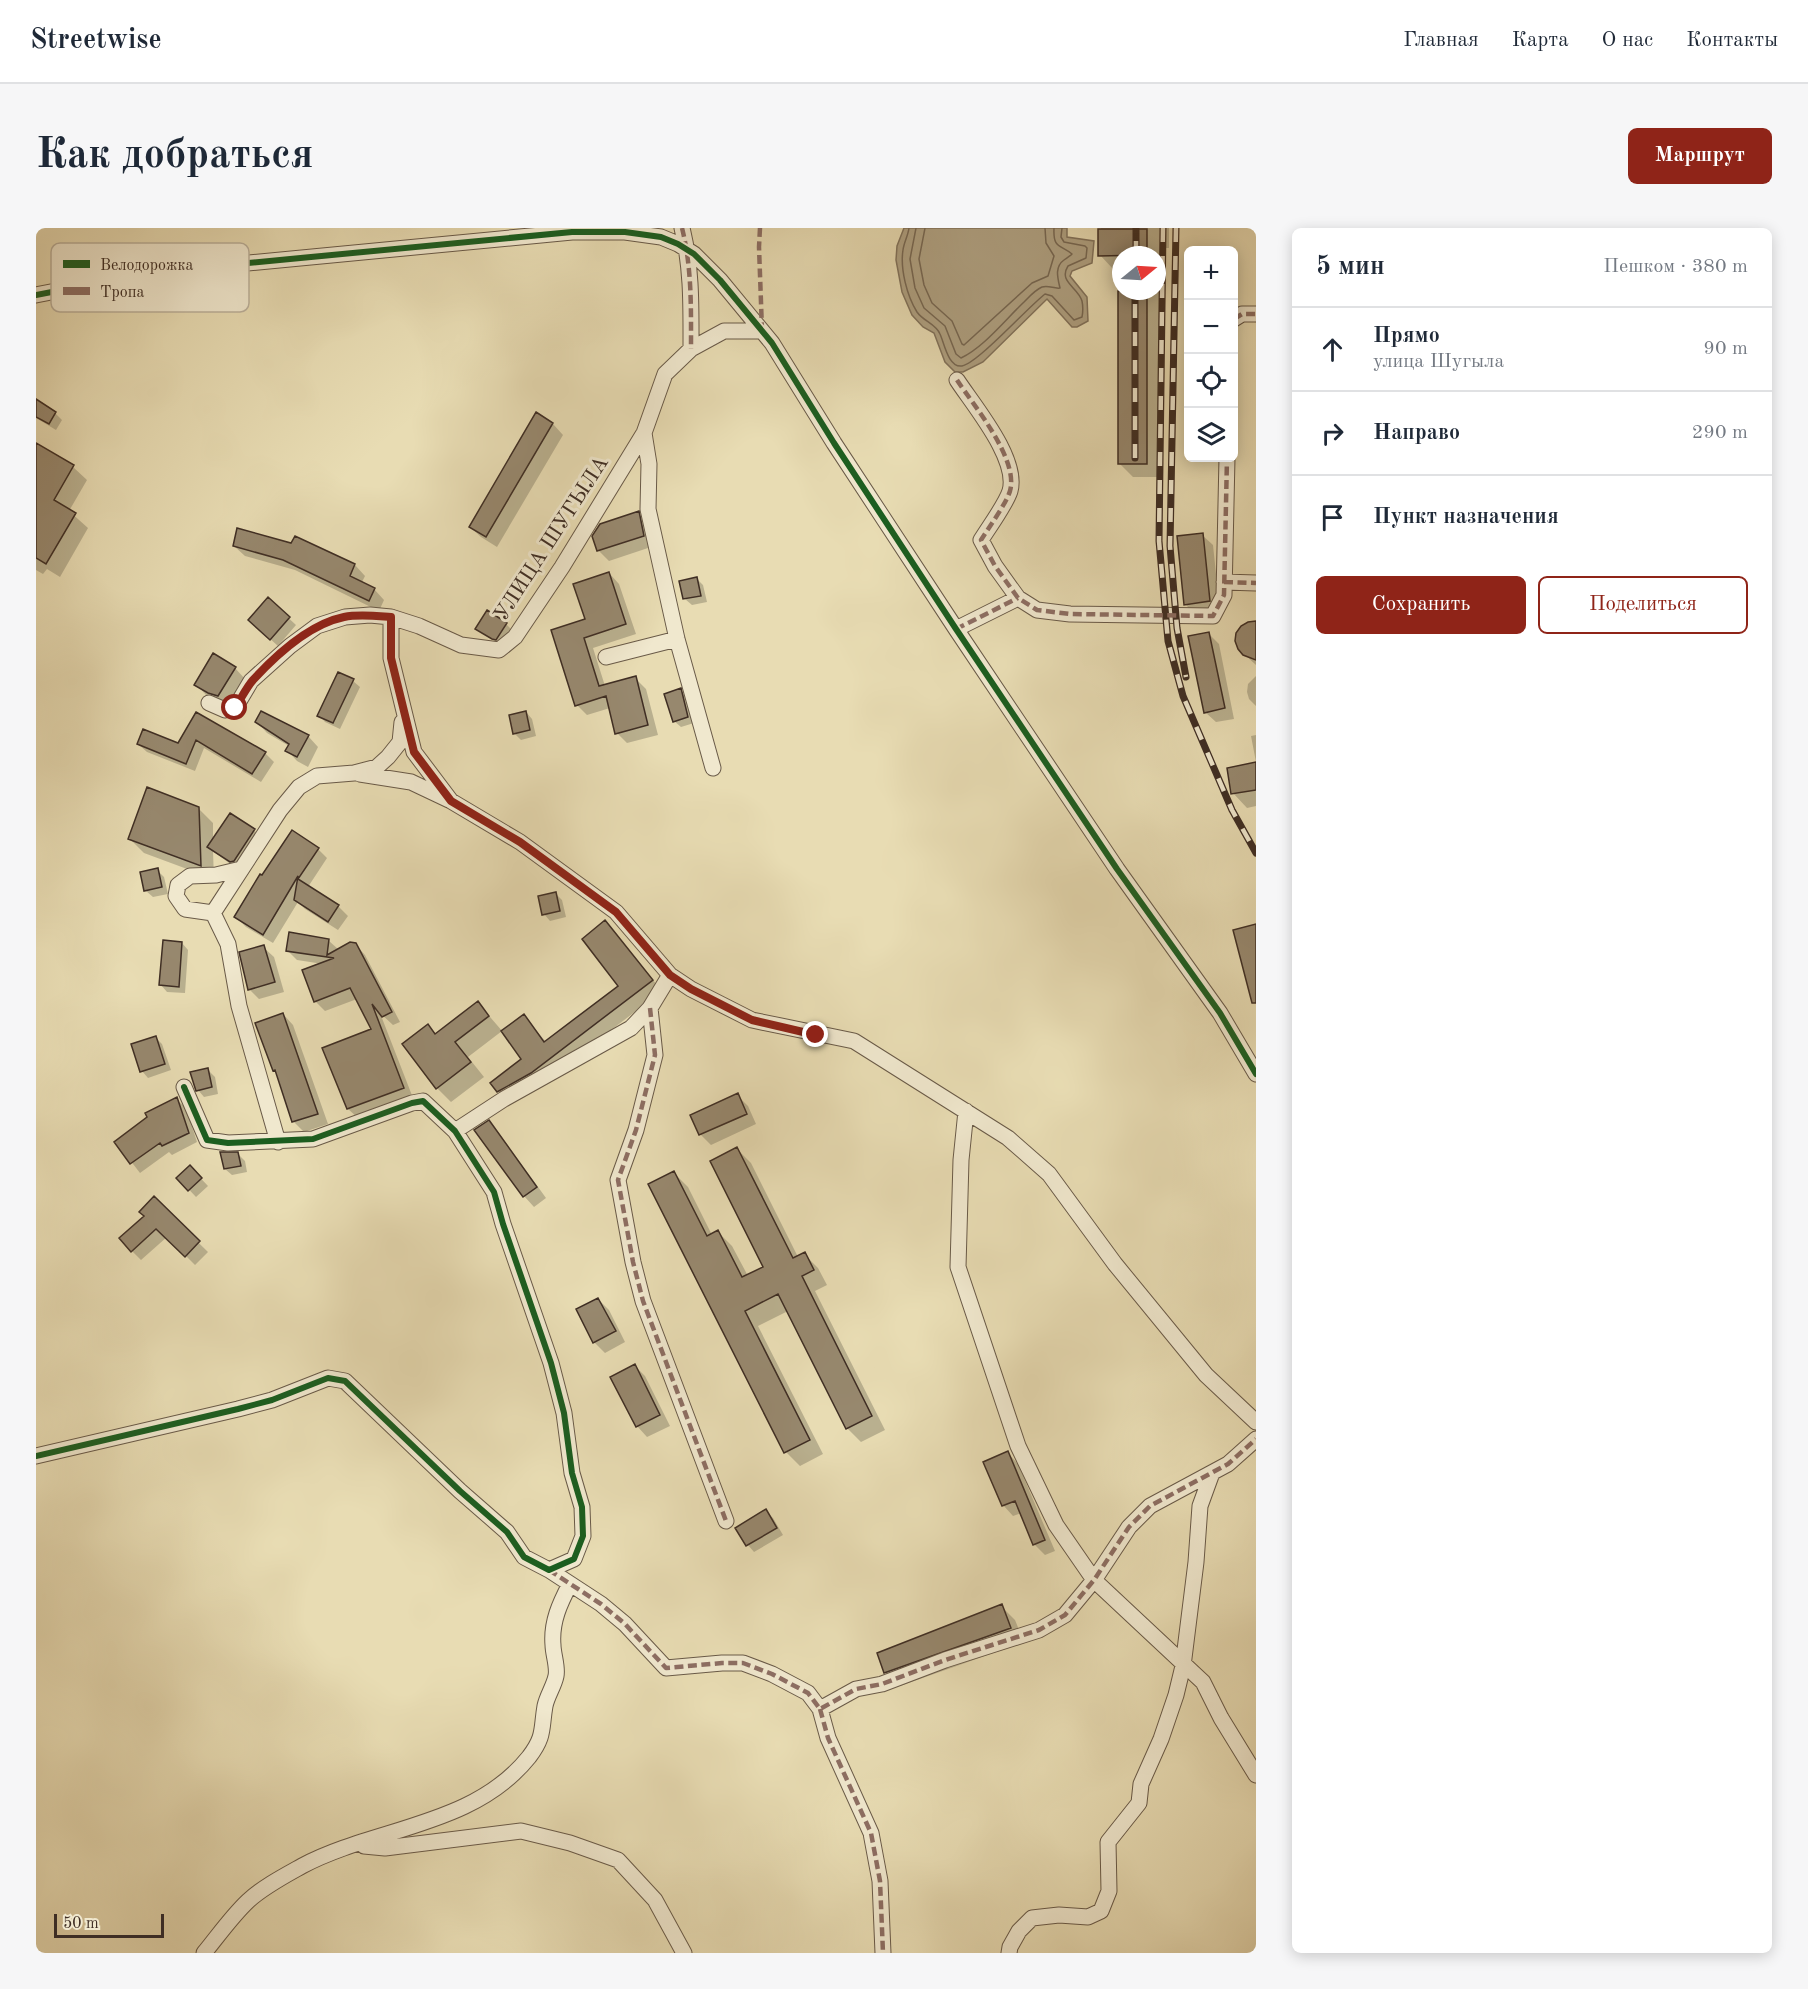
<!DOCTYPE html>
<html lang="ru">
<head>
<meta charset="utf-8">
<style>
  :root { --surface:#fff; --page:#f6f6f7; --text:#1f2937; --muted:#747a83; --line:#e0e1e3; --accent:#8f2418 }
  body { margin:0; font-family:"Old Standard TT",serif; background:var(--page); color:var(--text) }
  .controls { position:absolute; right:18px; top:18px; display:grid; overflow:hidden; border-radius:9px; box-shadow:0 3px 15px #0003 }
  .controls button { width:54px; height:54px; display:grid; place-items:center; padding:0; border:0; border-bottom:2px solid var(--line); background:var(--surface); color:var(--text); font:30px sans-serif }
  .compass { position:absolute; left:1076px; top:18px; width:54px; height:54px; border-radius:50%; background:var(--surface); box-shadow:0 3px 15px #0003; rotate:72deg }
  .scale { position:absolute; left:18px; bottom:15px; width:110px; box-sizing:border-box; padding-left:6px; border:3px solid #3f2e24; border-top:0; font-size:16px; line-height:21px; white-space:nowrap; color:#3f2e24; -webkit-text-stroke:4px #f0e8ce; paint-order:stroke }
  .stop { position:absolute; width:18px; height:18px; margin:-14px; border:4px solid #8f2418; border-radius:50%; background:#fff }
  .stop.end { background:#8f2418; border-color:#fff; box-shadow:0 2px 6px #0008 }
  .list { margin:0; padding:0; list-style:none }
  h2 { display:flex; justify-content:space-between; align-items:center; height:78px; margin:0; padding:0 24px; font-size:26px }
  h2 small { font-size:20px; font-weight:400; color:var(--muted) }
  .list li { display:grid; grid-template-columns:39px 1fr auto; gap:18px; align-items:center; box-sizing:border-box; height:84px; padding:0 24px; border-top:2px solid var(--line) }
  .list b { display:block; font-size:22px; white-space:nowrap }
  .list p { margin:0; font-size:20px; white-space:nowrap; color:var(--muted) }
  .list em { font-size:20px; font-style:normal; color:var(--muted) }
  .actions { display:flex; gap:12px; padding:18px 24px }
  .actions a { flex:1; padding:14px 0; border:2px solid var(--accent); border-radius:9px; text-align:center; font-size:21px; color:var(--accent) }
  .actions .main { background:var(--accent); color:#fff }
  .icon { flex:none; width:33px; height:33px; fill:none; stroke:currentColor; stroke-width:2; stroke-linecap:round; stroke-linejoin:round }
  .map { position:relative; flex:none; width:1220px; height:1725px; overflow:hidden; border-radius:9px }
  header { display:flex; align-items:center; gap:36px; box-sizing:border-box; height:84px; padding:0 30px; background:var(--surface); border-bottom:2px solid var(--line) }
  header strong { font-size:28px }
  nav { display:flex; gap:33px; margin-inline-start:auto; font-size:21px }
  .intro { display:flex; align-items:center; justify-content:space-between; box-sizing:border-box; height:144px; padding:0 36px }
  h1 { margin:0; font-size:42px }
  .button { padding:15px 27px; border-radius:9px; background:var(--accent); color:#fff; font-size:21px; font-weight:700 }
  main { display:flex; gap:36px; padding:0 36px }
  aside { flex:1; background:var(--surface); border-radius:9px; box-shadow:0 3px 15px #0003 }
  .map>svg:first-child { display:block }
  .water { fill:#afa182; stroke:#82735c; stroke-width:1.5 }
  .shadow { fill:#0003; fill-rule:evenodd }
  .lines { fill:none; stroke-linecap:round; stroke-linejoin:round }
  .shore { stroke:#776853; stroke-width:1.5 }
  .building { fill:#97886e; stroke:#3f2e24; stroke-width:1.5 }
  .minor-casing { stroke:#695a48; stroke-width:17 }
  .minor { stroke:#f0e8ce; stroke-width:15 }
  .rail-casing { stroke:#3f2e24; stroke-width:7 }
  .rail { stroke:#f0e8ce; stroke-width:4.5; stroke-dasharray:14; stroke-linecap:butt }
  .quiet { stroke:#8d6e63; stroke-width:4.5; stroke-dasharray:9 4.5; stroke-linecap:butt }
  .cycleway-casing { stroke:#f0e8ce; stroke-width:10 }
  .cycleway { stroke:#1b5e20; stroke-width:6 }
  .route { stroke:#8f2418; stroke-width:8 }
  .labels { text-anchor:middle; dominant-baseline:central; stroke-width:6; stroke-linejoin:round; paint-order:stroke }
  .street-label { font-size:21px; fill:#3f2e24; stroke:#f0e8ce }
  .key { fill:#f0e8ce; stroke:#bbb09b; stroke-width:1.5 }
  .key-label { font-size:16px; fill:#3f2e24 }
</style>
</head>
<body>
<header>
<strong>Streetwise</strong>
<nav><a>Главная</a><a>Карта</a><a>О нас</a><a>Контакты</a></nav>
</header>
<div class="intro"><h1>Как добраться</h1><a class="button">Маршрут</a></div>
<main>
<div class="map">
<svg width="1220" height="1725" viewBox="0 0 1220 1725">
  <rect width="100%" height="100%" fill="#e8dcb3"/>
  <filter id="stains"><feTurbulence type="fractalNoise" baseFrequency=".00333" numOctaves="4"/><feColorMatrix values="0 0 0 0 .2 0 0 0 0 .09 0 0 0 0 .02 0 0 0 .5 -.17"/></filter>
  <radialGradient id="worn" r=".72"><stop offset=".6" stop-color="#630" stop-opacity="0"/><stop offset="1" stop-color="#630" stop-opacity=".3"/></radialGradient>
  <path class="water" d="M868,0H1031V9L1058,13L1056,35L1036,43L1034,48L1051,69L1052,93L1041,99H1036L1011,71L947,134L927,144H919L909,134L898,105L887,99L876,87L866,64L860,32L861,18Z"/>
  <path class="shadow" d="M1065,0H1133V20H1124V249H1097L1083,235V41H1077L1064,27ZM1085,27H1121V63H1085Z
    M0,173L19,185L26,192L20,202L0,190Z
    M500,186L517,196L527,207L461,319L445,309L434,299Z
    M0,216L37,239L51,252L33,283L52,300L24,349L11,341L7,346L0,342Z
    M602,285L613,296L618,318L573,333L562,322Z
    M1166,307L1177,317L1184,384L1160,387L1150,377Z
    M260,310L319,337L329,348L325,356L338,361L348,372L343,383L259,342L209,328L198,318L256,317Z
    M573,345L583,356L600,406L557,420L569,458L599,450L610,461L622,507L591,515L581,505L574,480L551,487L541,477L517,403L551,392Z
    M660,350L667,357L671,374L656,377L649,371Z
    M232,371L260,397L242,418L221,399Z
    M1220,395V437L1208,426Z
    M470,396L477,403L464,417L441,400Z
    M1172,405L1183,416L1198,491L1180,494L1169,484Z
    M199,440L209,451L193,478L184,475L170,467L160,456Z
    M1220,448V478L1213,471L1211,464L1212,456Z
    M317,453L324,459L304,501L289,494L283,487Z
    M644,462L651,469L658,495L645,499L638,493Z
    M490,484L496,491L500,508L485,512L478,505Z
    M160,486L229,525L238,534L225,554L168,520L159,543L111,524L102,516L143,517Z
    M221,494L272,508L282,519L272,539L261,533L251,522L253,518L231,505Z
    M1220,507V534L1215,508Z
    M1220,536V578L1211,580L1197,565Z
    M162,580L177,595V612L218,602L228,613L205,644L177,623L178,651L108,625L94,611Z
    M282,621L291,630L272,659L302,678L312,688L302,702L269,681L262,674L237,715L210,699L200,689Z
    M121,642L128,649L132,666L117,669L110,663Z
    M519,665L526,672L530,689L514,693L508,686Z
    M569,694L626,763L506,855L473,874L462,863L487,832L466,803L432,829L448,849L415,874L401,860L392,798L401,807L442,775L467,804L488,788L510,814L585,758Z
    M292,712L303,722L319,716L329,727L364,794L357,797L344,785L377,870L322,890L312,881L288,821L337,802L321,771L289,783L279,773L287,736L261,732L251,722Z
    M146,715L152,722L149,765L131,764L125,757Z
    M227,719L238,729L248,764L223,771L213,761Z
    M247,786L257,797L292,896L268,904L257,893L242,846L238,842Z
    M119,809L126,816L135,842L112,850L106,843Z
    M172,842L179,849L182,866L168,869L162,862Z
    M701,867L712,878L720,896L675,917L664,906Z
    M140,871L150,880L161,914L136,927L133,924L104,945L80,914Z
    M453,894L463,905L510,970L498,979L488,968Z
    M701,921L715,935L762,1029L768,1026L782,1040L791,1057L779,1063L849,1202L825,1214L811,1200L752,1083L722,1098L787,1226L764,1238L750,1224L637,944L652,959L676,1007L682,1004L696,1018L712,1048L729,1039Z
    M202,926L209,933L211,944L196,947L189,941Z
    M154,939L172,958L160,969L142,950Z
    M118,971L172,1024L159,1037L131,1009L105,1032L96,1023Z
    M562,1071L573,1082L589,1114L569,1125L558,1114Z
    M599,1138L609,1148L634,1198L611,1209L601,1198Z
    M972,1225L982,1236L1019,1323L1009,1327L998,1316L985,1285L977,1288L967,1277Z
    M730,1283L737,1290L747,1307L718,1324L712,1317L701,1300Z
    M965,1378L979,1392L988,1414L864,1458L849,1444Z"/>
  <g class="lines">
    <path class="shore" d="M873,0C872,8 868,14 867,22C864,41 871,68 881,84C887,93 900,96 904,106C908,114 912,140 926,138C942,135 991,80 1009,66L1016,68L1038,92L1046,89C1047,84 1047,78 1046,73C1042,59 1022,54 1032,38L1050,30L1051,20L1049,18L1028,14L1025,9L1026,0
      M880,0L874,31L879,60L888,80L909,98L920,126L925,130C948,119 969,92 988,74C993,69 999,62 1006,59C1013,57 1018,61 1024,60C1022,51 1018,39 1028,32C1031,30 1034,28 1036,26C1024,16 1017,21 1018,0
      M889,0L883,31L888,57L896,75L916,93L926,116L928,117L996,55L1012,48L1018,28L1010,15L1009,0"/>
  </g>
  <path class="building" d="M1062,1H1111V27L1062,28Z
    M1082,63H1111V236H1082Z
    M0,171L20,184L13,196L0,189Z
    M500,184L517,195L450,309L433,299Z
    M0,215L38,237L18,272L40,285L10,336L0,330Z
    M603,283L608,308L561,323L556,308L564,296Z
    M201,300L255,315L259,308L319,336L314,348L339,360L333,373L247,332L197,318Z
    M1167,305L1174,373L1148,377L1141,308Z
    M573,344L590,396L548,410L563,458L600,448L612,497L579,506L570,468L539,478L515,402L549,391L537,356Z
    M661,349L665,368L647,371L643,353Z
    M232,369L254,389L234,412L212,392Z
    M451,382L471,395L460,412L456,411L439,401Z
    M1220,393V432L1207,427L1202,421L1199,413L1200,405L1205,398L1212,394Z
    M1173,404L1189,480L1168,485L1152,408Z
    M177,425L200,439L182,468L172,465L158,457Z
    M302,444L318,451L297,495L281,488Z
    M645,460L652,489L637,494L628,466Z
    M225,483L273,507L261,529L249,523L253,516L219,494Z
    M490,483L494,502L477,506L473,487Z
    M160,484L230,524L216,546L160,512L150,536L101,516L107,501L142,515Z
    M1220,534V562L1195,566L1191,540Z
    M111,559L163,579L165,638L92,611Z
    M194,585L219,601L198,633L194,634L171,619Z
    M256,602L283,620L262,651L303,677L292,694L258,672L262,648L227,707L198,689L224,646L226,647Z
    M122,640L126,659L108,663L104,644Z
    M520,664L524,683L506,687L502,668Z
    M569,692L617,752L495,845L461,864L454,855L485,831L465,803L488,786L508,814L582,758L546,711Z
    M1220,696V775H1216L1197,702Z
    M253,704L293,711L291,727L314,714L320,715L356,784L346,789L336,776L368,860L311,881L286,820L335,801L314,760L278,774L266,742L298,730L250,723Z
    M127,712L146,714L143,759L123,757Z
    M228,717L239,754L212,762L203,724Z
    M442,773L453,788L419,814L435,834L400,861L366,816L392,796L399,806Z
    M247,785L282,886L256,894L239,842L237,843L219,795Z
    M120,808L129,836L104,844L95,816Z
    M172,840L176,859L160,863L154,844Z
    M702,865L711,886L663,907L654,887Z
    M141,869L153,905L126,918L124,915L94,936L78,914L111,889L109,885Z
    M453,892L501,959L487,969L438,902Z
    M701,919L757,1030L769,1024L778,1042L766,1048L836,1188L810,1201L742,1066L709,1083L774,1212L748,1225L612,956L638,943L671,1008L682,1002L706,1049L727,1039L674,933Z
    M184,924H202L205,938L188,941Z
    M154,937L166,950L152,963L140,950Z
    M118,968L164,1013L149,1029L120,1001L95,1024L83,1010L108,988L103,984Z
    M562,1070L580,1103L557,1115L540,1081Z
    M599,1136L624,1187L600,1199L574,1149Z
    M972,1223L1009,1312L997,1317L979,1273L966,1278L947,1234Z
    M730,1281L741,1300L710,1318L699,1300Z
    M966,1376L975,1400L848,1445L841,1425Z"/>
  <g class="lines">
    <defs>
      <path id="minor" d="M646,0C656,40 655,80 655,121
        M0,67L118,44L536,4H589L625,9L642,16L658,26L684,52L736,115L798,215L920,401L1081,641L1184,785L1220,846
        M1198,91L1206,86H1220
        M921,152C938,178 983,231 974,263C970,276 953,299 945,312L959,338L982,370L1001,382L1034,386L1177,388L1188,367L1191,230
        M608,205L613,236L612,281L641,411L677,540
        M1188,354L1220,355
        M355,389V430L378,524L415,573L484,614L580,684L634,747L655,761L716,792L818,813L972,910L1013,946L1079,1036L1170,1147L1220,1194
        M920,401L982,370
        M570,429L641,411
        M173,475L189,482L199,480L215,453L254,418L281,398L309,389L334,387L355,389L383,398L425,417L463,422L479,409L526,339L608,205L629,146L655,121L688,103H726
        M324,546L375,554L413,572
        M177,685L149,681L140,668L142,657L154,648L180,647L205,641
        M614,780L619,827L600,902L582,952L597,1034L607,1073L690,1293
        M930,883L925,932L922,1039L982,1218L1020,1297L1058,1352L1167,1454L1185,1490L1220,1547
        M419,903L468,871L595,800L614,780L634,747
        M242,914L203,778L192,716L177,685L244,582L263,559L281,548L318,545L341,539L352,529L364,514L366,494
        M0,1228L202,1181L236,1172L292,1150L309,1153L424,1263L471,1304L488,1329L513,1342L538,1331L547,1308L546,1279L536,1245L528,1185L515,1135L467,996L458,964L419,903L387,873L376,875L277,911L192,915L171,912L148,859
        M513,1342L565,1376L589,1396L630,1440L686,1435H707L736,1446L772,1465L784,1481L820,1461L846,1456L909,1432L1003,1402L1029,1387L1058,1352L1093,1299L1114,1278L1192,1236L1220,1211
        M784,1481L792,1510L835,1605L844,1653L847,1725
        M328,1618L349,1620L485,1603L534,1615L582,1632L619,1672L648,1725
        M168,1725C182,1708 196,1688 212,1673C227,1659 248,1648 266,1638C339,1599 437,1599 493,1529C509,1508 505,1501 509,1478C511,1468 518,1458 520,1448C522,1439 517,1426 517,1417C515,1394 524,1375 534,1356
        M973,1725L974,1719L983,1703L996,1690L1023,1687L1052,1689L1065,1683L1073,1663L1072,1614L1103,1575L1105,1556L1125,1511L1140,1467L1147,1438L1160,1334L1164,1278L1176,1245"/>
    </defs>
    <use href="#minor" class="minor-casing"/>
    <use href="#minor" class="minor"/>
    <defs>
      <path id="rail" d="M1127,0L1123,313L1132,413L1147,468L1196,582L1220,625
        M1140,0L1134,318L1141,400L1150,449
        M1100,27V0
        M1099,230V63"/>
    </defs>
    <use href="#rail" class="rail-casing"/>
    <use href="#rail" class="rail"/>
    <path class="quiet" d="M646,0C656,40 655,80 655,121
      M724,0L723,19L726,102
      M1198,91L1206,86H1220
      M921,152C938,178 983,231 974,263C970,276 953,299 945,312L959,338L982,370L1001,382L1034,386L1177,388L1188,367L1191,230
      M1188,354L1220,355
      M920,401L982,370
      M614,780L619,827L600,902L582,952L597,1034L607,1073L690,1293
      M513,1342L565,1376L589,1396L630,1440L686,1435H707L736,1446L772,1465L784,1481L820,1461L846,1456L909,1432L1003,1402L1029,1387L1058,1352L1093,1299L1114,1278L1192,1236L1220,1211
      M784,1481L792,1510L835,1605L844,1653L847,1725"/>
    <defs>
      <path id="cycleway" d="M0,67L118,44L536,4H589L625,9L642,16L658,26L684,52L736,115L798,215L920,401L1081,641L1184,785L1220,846
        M0,1228L202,1181L236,1172L292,1150L309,1153L424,1263L471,1304L488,1329L513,1342L538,1331L547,1308L546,1279L536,1245L528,1185L515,1135L467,996L458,964L419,903L387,873L376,875L277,911L192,915L171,912L148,859"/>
    </defs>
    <use href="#cycleway" class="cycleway-casing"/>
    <use href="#cycleway" class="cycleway"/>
  </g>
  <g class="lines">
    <path class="route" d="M199,480C205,471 210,460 217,452C240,427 274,396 308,389C323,386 340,388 355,389V430L378,524L415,573L484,614L580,684L634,747L655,761L716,792L780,807"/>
  </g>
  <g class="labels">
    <g class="street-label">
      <text transform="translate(516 311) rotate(-57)">УЛИЦА ШУГЫЛА</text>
    </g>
  </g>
  <rect x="15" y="15" width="198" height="69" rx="9" class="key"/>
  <rect x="27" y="32" width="27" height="8" fill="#1b5e20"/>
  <rect x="27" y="59" width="27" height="8" fill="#8d6e63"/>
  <g class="key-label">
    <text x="64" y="42">Велодорожка</text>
    <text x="64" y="69">Тропа</text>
  </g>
  <rect width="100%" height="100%" filter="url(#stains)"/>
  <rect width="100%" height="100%" fill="url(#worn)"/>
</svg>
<div class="controls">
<button>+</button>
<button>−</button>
<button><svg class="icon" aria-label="locate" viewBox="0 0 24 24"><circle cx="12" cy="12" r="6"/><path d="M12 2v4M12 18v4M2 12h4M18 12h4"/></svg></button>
<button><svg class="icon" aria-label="layers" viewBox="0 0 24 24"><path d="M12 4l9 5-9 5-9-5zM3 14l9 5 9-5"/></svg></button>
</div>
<svg class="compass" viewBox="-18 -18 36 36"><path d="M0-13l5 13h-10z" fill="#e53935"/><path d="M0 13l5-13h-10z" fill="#747a83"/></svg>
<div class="scale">50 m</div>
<div class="stop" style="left:199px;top:480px"></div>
<div class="stop end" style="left:780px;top:807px"></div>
</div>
<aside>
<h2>5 мин<small>Пешком · 380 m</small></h2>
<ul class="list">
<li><svg class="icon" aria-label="ahead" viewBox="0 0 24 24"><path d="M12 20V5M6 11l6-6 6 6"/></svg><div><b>Прямо</b><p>улица Шугыла</p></div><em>90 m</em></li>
<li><svg class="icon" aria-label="right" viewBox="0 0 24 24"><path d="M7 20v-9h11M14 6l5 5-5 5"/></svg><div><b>Направо</b></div><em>290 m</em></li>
<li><svg class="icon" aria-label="arrive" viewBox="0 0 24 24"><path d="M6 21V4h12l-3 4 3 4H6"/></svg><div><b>Пункт назначения</b></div></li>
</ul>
<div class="actions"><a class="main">Сохранить</a><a>Поделиться</a></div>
</aside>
</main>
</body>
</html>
